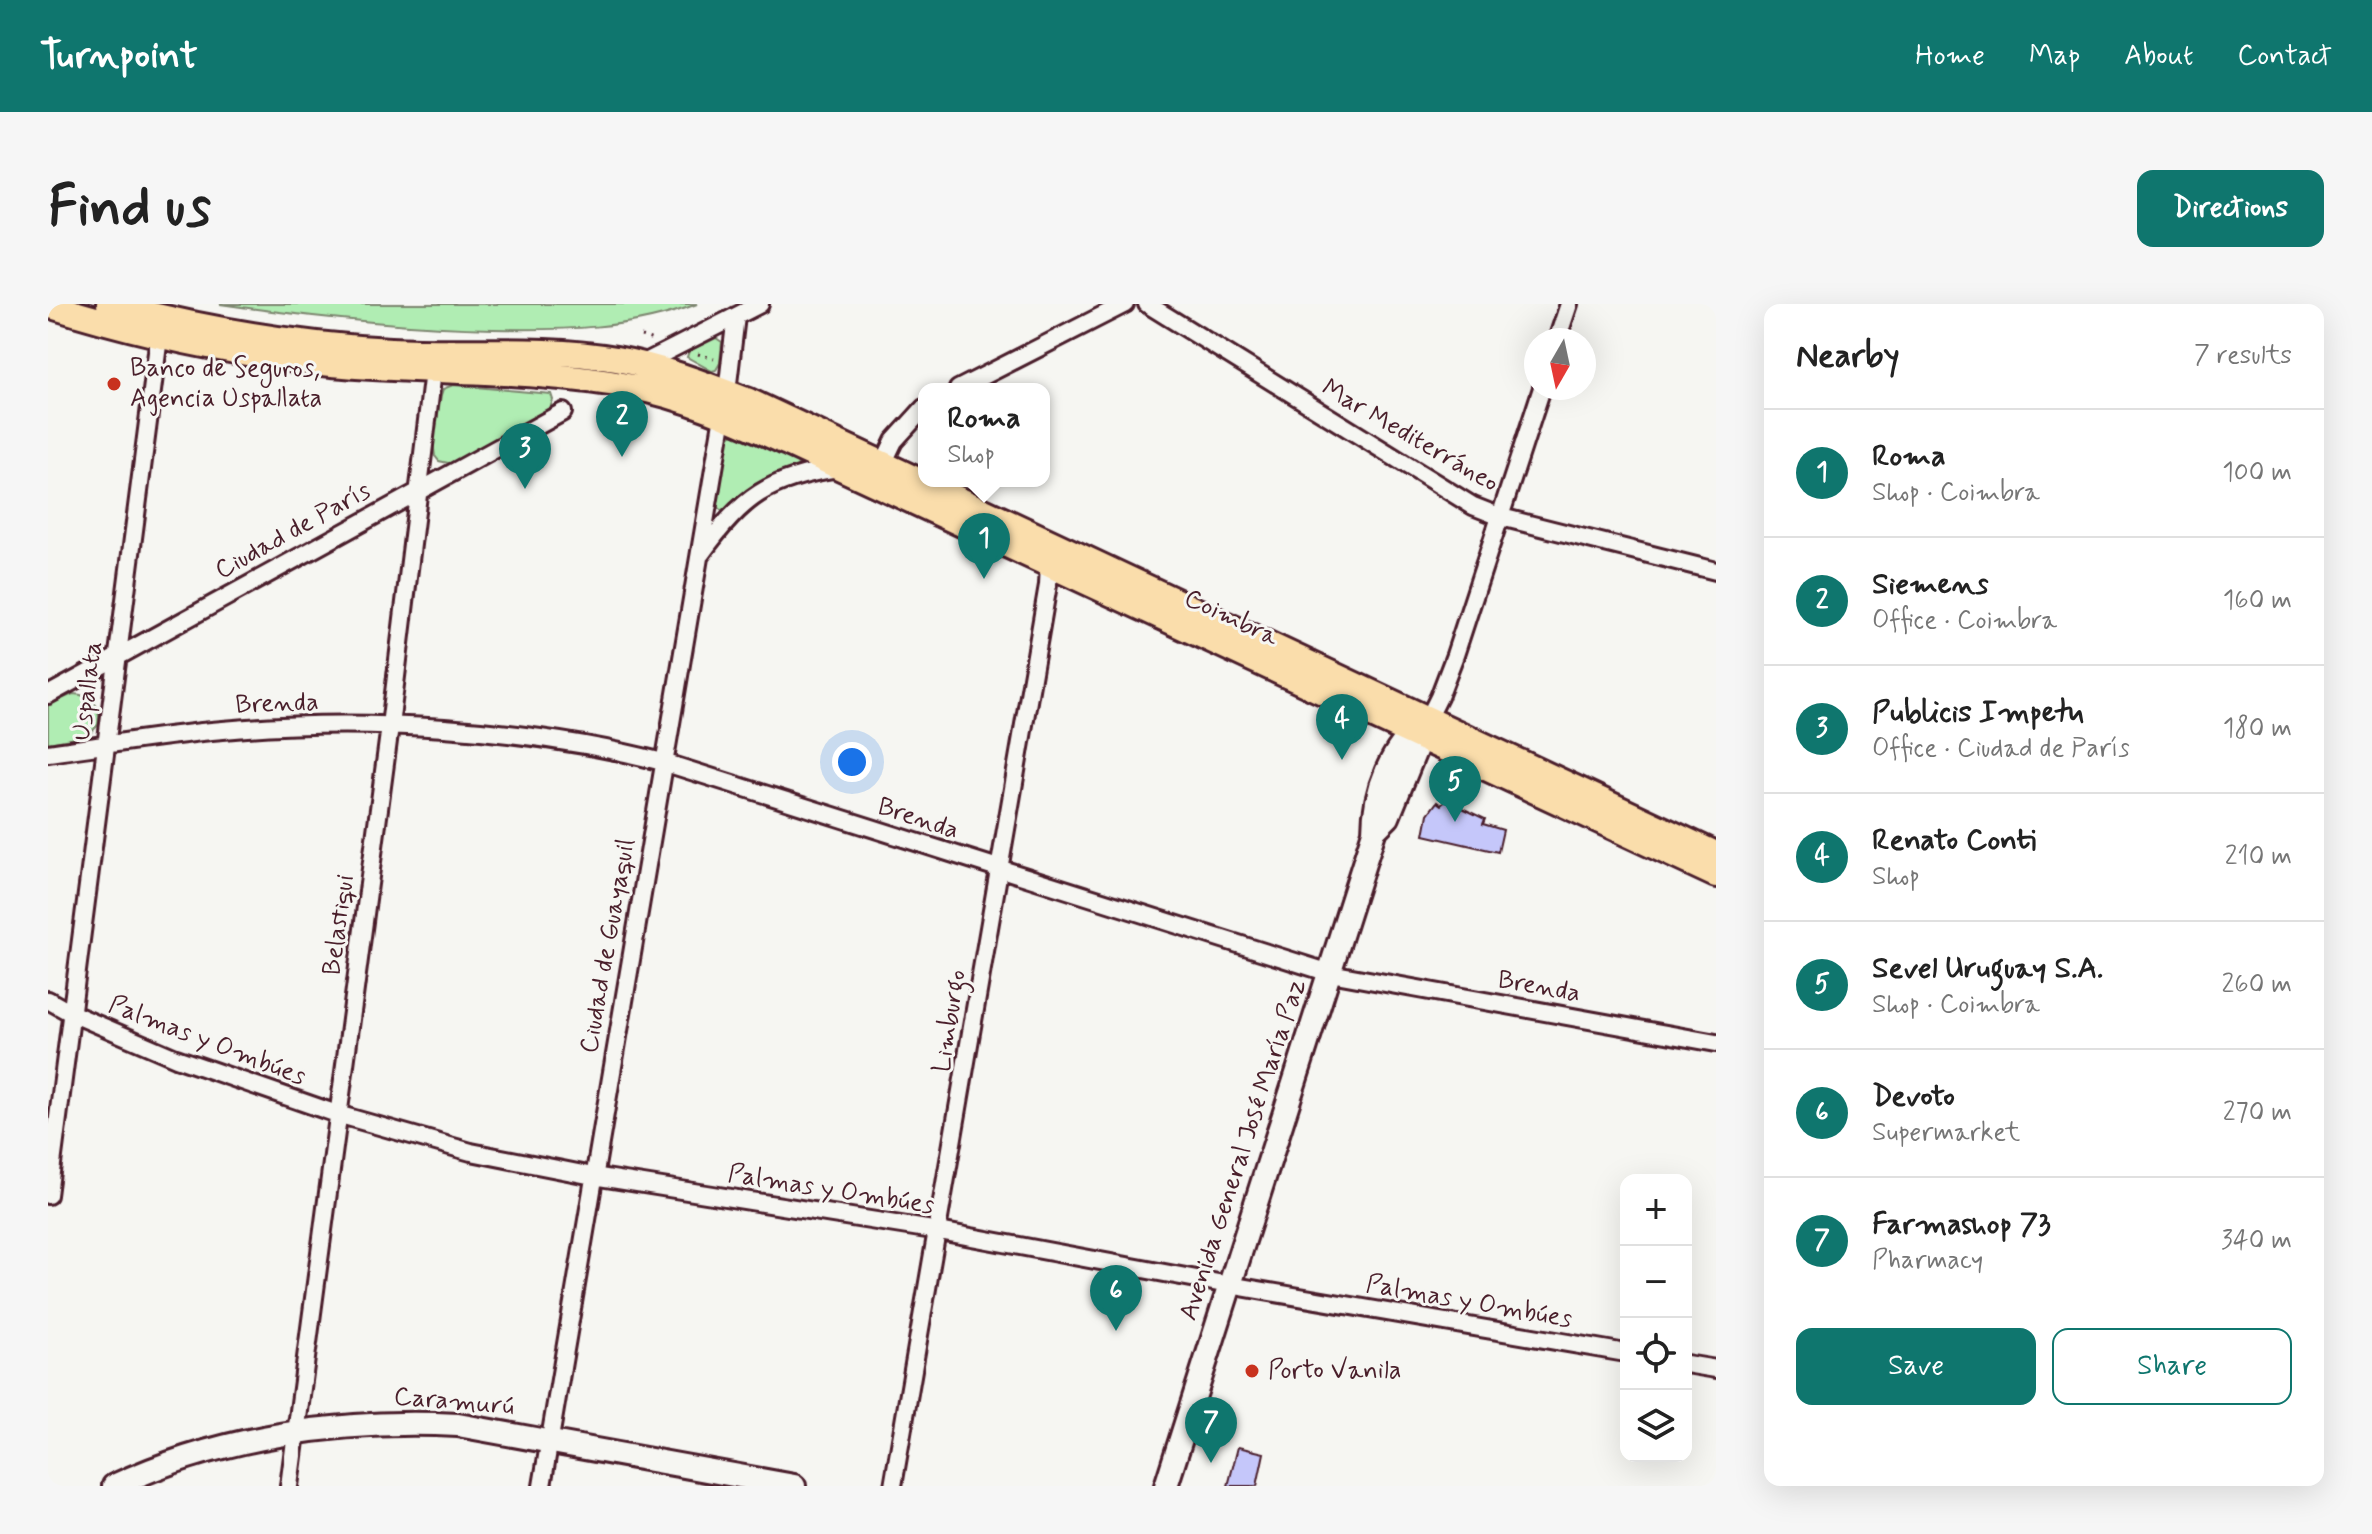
<!DOCTYPE html>
<html lang="en">
<head>
<meta charset="utf-8">
<style>
  :root { --surface:#fff; --page:#f6f6f6; --text:#222; --muted:#767676; --line:#e0e0e0; --accent:#0f766e }
  body { margin:0; font-family:Mynerve,sans-serif; background:var(--page); color:var(--text) }
  .controls { position:absolute; right:24px; bottom:24px; display:grid; overflow:hidden; border-radius:16px; box-shadow:0 8px 32px #0002 }
  .controls button { width:72px; height:72px; display:grid; place-items:center; padding:0; border:0; border-bottom:2px solid var(--line); background:var(--surface); color:var(--text); font:40px sans-serif }
  .compass { position:absolute; left:1476px; top:24px; width:72px; height:72px; border-radius:50%; background:var(--surface); box-shadow:0 8px 32px #0002; rotate:189deg }
  .you { position:absolute; left:804px; top:458px; width:28px; height:28px; margin:-20px; border:6px solid #fff; border-radius:50%; background:#1a73e8; box-shadow:0 0 0 12px #1a73e833 }
  .badge { display:grid; place-items:center; width:52px; height:52px; border-radius:50%; background:var(--accent); color:#fff; font-size:26px; font-weight:700 }
  .pin { position:absolute; translate:-50% -66px; filter:drop-shadow(0 2px 4px #0008) }
  .pin::after { content:''; position:absolute; top:42px; width:28px; height:24px; background:inherit; clip-path:polygon(0 0,100% 0,50% 100%) }
  .popup { position:absolute; left:870px; top:79px; width:132px; height:104px; box-sizing:border-box; display:grid; place-content:center; border-radius:16px; background:var(--surface); filter:drop-shadow(0 2px 6px #0005); font-size:26px; white-space:nowrap; color:var(--muted) }
  .popup b { font-size:30px; color:var(--text) }
  .popup::after { content:''; position:absolute; left:50%; top:100%; margin-left:-16px; border:16px solid transparent; border-top-color:var(--surface) }
  .list { margin:0; padding:0; list-style:none }
  h2 { display:flex; justify-content:space-between; align-items:center; height:104px; margin:0; padding:0 32px; font-size:34px }
  h2 small { font-size:26px; font-weight:400; color:var(--muted) }
  .list li { display:grid; grid-template-columns:52px 1fr auto; gap:24px; align-items:center; box-sizing:border-box; height:128px; padding:0 32px; border-top:2px solid var(--line) }
  .list b { display:block; font-size:30px; white-space:nowrap }
  .list p { margin:0; font-size:26px; white-space:nowrap; color:var(--muted) }
  .list em { font-size:26px; font-style:normal; color:var(--muted) }
  .actions { display:flex; gap:16px; padding:24px 32px }
  .actions a { flex:1; padding:18px 0; border:2px solid var(--accent); border-radius:16px; text-align:center; font-size:28px; color:var(--accent) }
  .actions .main { background:var(--accent); color:#fff }
  .icon { flex:none; width:44px; height:44px; fill:none; stroke:currentColor; stroke-width:2; stroke-linecap:round; stroke-linejoin:round }
  .map { position:relative; flex:none; width:1668px; height:1182px; overflow:hidden; border-radius:16px }
  header { display:flex; align-items:center; gap:48px; box-sizing:border-box; height:112px; padding:0 40px; background:var(--accent); color:#fff }
  header strong { font-size:38px }
  nav { display:flex; gap:44px; margin-inline-start:auto; font-size:28px }
  .intro { display:flex; align-items:center; justify-content:space-between; box-sizing:border-box; height:192px; padding:0 48px }
  h1 { margin:0; font-size:56px }
  .button { padding:20px 36px; border-radius:16px; background:var(--accent); color:#fff; font-size:28px; font-weight:700 }
  main { display:flex; gap:48px; padding:0 48px }
  aside { flex:1; background:var(--surface); border-radius:16px; box-shadow:0 8px 32px #0002 }
  .map>svg:first-child { display:block }
  .green { fill:#b0edb3; stroke:#7d866f; stroke-width:2 }
  .building { fill:#c5c7fa; stroke:#4a1f2b; stroke-width:2 }
  .lines { fill:none; stroke-linecap:round; stroke-linejoin:round }
  .street-casing { stroke:#4a1f2b; stroke-width:22 }
  .secondary-casing { stroke:#4a1f2b; stroke-width:28 }
  .primary-casing { stroke:#4a1f2b; stroke-width:30 }
  .path { stroke:#4a1f2b; stroke-width:3; stroke-dasharray:2 6; stroke-linecap:butt }
  .street { stroke:#f6f6f2; stroke-width:16 }
  .secondary { stroke:#f6f6f2; stroke-width:22 }
  .primary { stroke:#faddab; stroke-width:24 }
  .poi-dot { fill:#c8321e; stroke:#f6f6f2; stroke-width:3 }
  .labels { text-anchor:middle; dominant-baseline:central; stroke-width:6; stroke-linejoin:round; paint-order:stroke }
  .poi-label { font-size:26px; fill:#4a1f2b; stroke:#f6f6f2; text-anchor:start }
  .street-label { font-size:26px; fill:#4a1f2b; stroke:#f6f6f2 }
</style>
</head>
<body>
<header>
<strong>Turnpoint</strong>
<nav><a>Home</a><a>Map</a><a>About</a><a>Contact</a></nav>
</header>
<div class="intro"><h1>Find us</h1><a class="button">Directions</a></div>
<main>
<div class="map">
<svg width="1668" height="1182" viewBox="0 0 1668 1182">
  <rect width="100%" height="100%" fill="#f6f6f2"/>
  <filter id="ink" filterUnits="userSpaceOnUse"><feTurbulence type="fractalNoise" baseFrequency=".0125" numOctaves="2"/><feDisplacementMap in="SourceGraphic" scale="16" xChannelSelector="R" yChannelSelector="G"/><feConvolveMatrix kernelMatrix="1 2 1 2 8 2 1 2 1" color-interpolation-filters="sRGB"/></filter>
  <g filter="url(#ink)">
    <path class="green" d="M172,0H649C583,26 514,26 445,25C353,23 262,13 172,0Z
      M668,34L674,38L672,59L668,66L664,67L639,53L641,47Z
      M405,81L503,90L505,96L501,107L405,160L391,157L387,152L385,139L393,91L395,85Z
      M688,128L749,155L750,162L712,180L674,207L669,203L679,135Z
      M25,390C44,391 54,402 50,421L40,432L0,439V401Z"/>
    <path class="building" d="M1402,493L1414,504L1437,515L1435,520L1455,526L1450,548L1376,531L1380,510L1389,498L1393,501Z
      M1190,1143L1216,1149L1209,1182H1180Z"/>
    <g class="lines">
      <defs>
        <path id="street" d="M1099,0L1425,202L1453,213L1668,267
          M1509,36L1521,0
          M594,60L712,0
          M910,85L1077,0
          M835,160L846,137L876,104
          M653,250C694,193 721,174 790,164
          M0,391L515,108
          M1380,415L1391,393L1407,351L1494,84
          M0,449C58,441 116,431 175,426C315,413 479,423 615,458L1282,669L1668,739
          M0,696L23,709L128,754L289,810L423,848L545,872L891,927L1181,981L1578,1049
          M0,891L111,33
          M1638,1060L1668,1065
          M241,1182L342,422L385,67
          M494,1182L679,88L688,12
          M845,1182L1000,281L1001,260"/>
        <path id="secondary" d="M1329,524L1340,513L1377,422
          M66,1182C172,1132 294,1115 410,1121L746,1182
          M1118,1182L1326,528C1326,487 1343,444 1375,419"/>
        <path id="primary" d="M61,0C153,25 248,41 343,46C418,50 494,42 568,55C614,63 657,80 701,97L1668,550
          M0,1C93,30 187,51 284,60C384,69 487,64 585,83C640,93 693,118 744,141L1668,571"/>
      </defs>
      <use href="#street" class="street-casing"/>
      <use href="#secondary" class="secondary-casing"/>
      <use href="#primary" class="primary-casing"/>
      <path class="path" d="M593,32L605,36
        M650,50L666,55"/>
      <use href="#street" class="street"/>
      <use href="#secondary" class="secondary"/>
      <use href="#primary" class="primary"/>
    </g>
  </g>
  <g class="poi-dot">
    <circle cx="66" cy="80" r="8"/>
    <circle cx="1204" cy="1067" r="8"/>
  </g>
  <g class="labels">
    <g class="poi-label">
      <text x="82" y="65">Banco de Seguros,<tspan x="82" dy="30">Agencia Uspallata</tspan></text>
      <text x="1220" y="1067">Porto Vanila</text>
    </g>
    <g class="street-label">
      <text transform="translate(1362 132) rotate(30)">Mar Mediterráneo</text>
      <text transform="translate(245 227) rotate(-29)">Ciudad de París</text>
      <text transform="translate(1183 314) rotate(25)">Coimbra</text>
      <text transform="translate(40 387) rotate(-83)">Uspallata</text>
      <text transform="translate(229 400) rotate(-2)">Brenda</text>
      <text transform="translate(870 515) rotate(18)">Brenda</text>
      <text transform="translate(291 621) rotate(-82)">Belastiqui</text>
      <text transform="translate(560 642) rotate(-80)">Ciudad de Guayaquil</text>
      <text transform="translate(1491 683) rotate(10)">Brenda</text>
      <text transform="translate(902 717) rotate(-81)">Limburgo</text>
      <text transform="translate(159 737) rotate(21)">Palmas y Ombúes</text>
      <text transform="translate(1195 846) rotate(-72)">Avenida General José María Paz</text>
      <text transform="translate(783 886) rotate(9)">Palmas y Ombúes</text>
      <text transform="translate(1421 998) rotate(10)">Palmas y Ombúes</text>
      <text transform="translate(406 1098) rotate(5)">Caramurú</text>
    </g>
  </g>
</svg>
<div class="controls">
<button>+</button>
<button>−</button>
<button><svg class="icon" aria-label="locate" viewBox="0 0 24 24"><circle cx="12" cy="12" r="6"/><path d="M12 2v4M12 18v4M2 12h4M18 12h4"/></svg></button>
<button><svg class="icon" aria-label="layers" viewBox="0 0 24 24"><path d="M12 4l9 5-9 5-9-5zM3 14l9 5 9-5"/></svg></button>
</div>
<svg class="compass" viewBox="-18 -18 36 36"><path d="M0-13l5 13h-10z" fill="#e53935"/><path d="M0 13l5-13h-10z" fill="#767676"/></svg>
<div class="you"></div>
<div class="pin badge" style="left:936px;top:275px">1</div>
<div class="popup"><b>Roma</b>Shop</div>
<div class="pin badge" style="left:574px;top:153px">2</div>
<div class="pin badge" style="left:477px;top:185px">3</div>
<div class="pin badge" style="left:1294px;top:456px">4</div>
<div class="pin badge" style="left:1407px;top:518px">5</div>
<div class="pin badge" style="left:1068px;top:1027px">6</div>
<div class="pin badge" style="left:1163px;top:1159px">7</div>
</div>
<aside>
<h2>Nearby<small>7 results</small></h2>
<ul class="list">
<li><span class="badge">1</span><div><b>Roma</b><p>Shop · Coimbra</p></div><em>100 m</em></li>
<li><span class="badge">2</span><div><b>Siemens</b><p>Office · Coimbra</p></div><em>160 m</em></li>
<li><span class="badge">3</span><div><b>Publicis Impetu</b><p>Office · Ciudad de París</p></div><em>180 m</em></li>
<li><span class="badge">4</span><div><b>Renato Conti</b><p>Shop</p></div><em>210 m</em></li>
<li><span class="badge">5</span><div><b>Sevel Uruguay S.A.</b><p>Shop · Coimbra</p></div><em>260 m</em></li>
<li><span class="badge">6</span><div><b>Devoto</b><p>Supermarket</p></div><em>270 m</em></li>
<li><span class="badge">7</span><div><b>Farmashop 73</b><p>Pharmacy</p></div><em>340 m</em></li>
</ul>
<div class="actions"><a class="main">Save</a><a>Share</a></div>
</aside>
</main>
</body>
</html>
